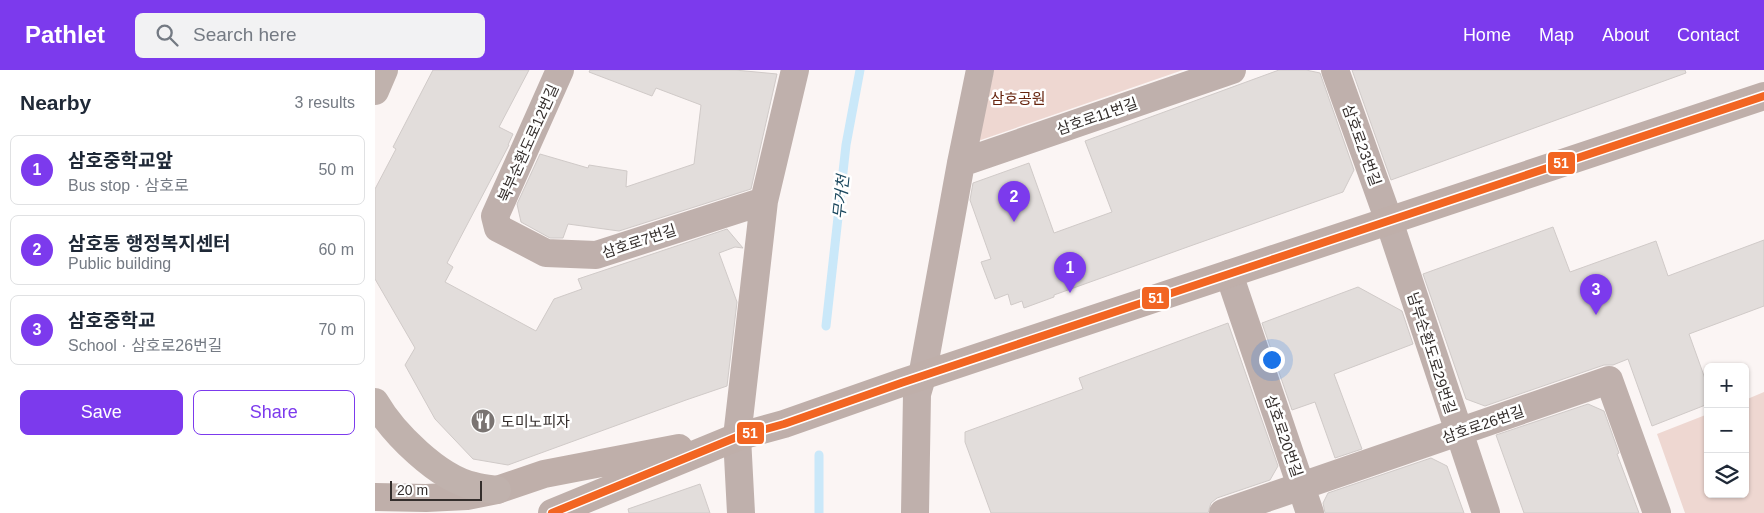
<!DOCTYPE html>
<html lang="en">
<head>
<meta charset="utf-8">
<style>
  :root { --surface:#fff; --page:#f2f2f3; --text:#1f2937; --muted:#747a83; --line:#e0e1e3; --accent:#7c3aed }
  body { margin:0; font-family:Helvetica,"Noto Sans KR",sans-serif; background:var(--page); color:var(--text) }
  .controls { position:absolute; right:15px; bottom:15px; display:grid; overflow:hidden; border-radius:8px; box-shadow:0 1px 4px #0004 }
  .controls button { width:45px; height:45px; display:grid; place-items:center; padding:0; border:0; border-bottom:1px solid var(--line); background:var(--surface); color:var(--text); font:25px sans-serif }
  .scale { position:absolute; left:15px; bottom:12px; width:92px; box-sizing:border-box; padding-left:5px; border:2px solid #342e2c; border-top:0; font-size:14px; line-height:18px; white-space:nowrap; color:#342e2c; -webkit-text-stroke:4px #fff; paint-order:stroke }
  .you { position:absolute; left:896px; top:289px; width:18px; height:18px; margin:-12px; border:4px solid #fff; border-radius:50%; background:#1a73e8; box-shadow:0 0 0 8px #1a73e833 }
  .badge { display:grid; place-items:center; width:32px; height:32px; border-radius:50%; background:var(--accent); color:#fff; font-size:16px; font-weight:700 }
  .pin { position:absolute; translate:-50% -41px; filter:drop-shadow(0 1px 2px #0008) }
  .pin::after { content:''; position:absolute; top:26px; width:18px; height:15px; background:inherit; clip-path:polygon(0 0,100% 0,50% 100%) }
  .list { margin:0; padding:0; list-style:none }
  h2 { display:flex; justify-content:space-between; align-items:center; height:65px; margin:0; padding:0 20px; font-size:21px }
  h2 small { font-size:16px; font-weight:400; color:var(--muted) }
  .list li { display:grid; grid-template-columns:32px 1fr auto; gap:15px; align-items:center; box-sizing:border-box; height:70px; margin:0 10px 10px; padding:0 10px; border:1px solid var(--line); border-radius:8px }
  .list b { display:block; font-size:19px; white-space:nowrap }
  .list p { margin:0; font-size:16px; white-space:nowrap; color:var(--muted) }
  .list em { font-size:16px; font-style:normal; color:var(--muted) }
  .actions { display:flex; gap:10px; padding:15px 20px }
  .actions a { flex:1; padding:11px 0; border:1px solid var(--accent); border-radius:8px; text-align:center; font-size:18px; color:var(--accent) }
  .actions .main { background:var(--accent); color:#fff }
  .icon { flex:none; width:28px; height:28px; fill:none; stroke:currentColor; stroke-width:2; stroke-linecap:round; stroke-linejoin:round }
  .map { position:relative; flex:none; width:1389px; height:443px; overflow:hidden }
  header { display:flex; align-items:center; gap:30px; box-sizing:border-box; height:70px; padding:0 25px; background:var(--accent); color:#fff }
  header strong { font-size:24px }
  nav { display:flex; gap:28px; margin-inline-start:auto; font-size:18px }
  .search { width:350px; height:45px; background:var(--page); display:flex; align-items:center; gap:12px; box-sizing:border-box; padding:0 18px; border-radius:8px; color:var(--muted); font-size:19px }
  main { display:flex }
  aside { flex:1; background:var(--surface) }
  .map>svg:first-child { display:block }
  .green { fill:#eed7d1 }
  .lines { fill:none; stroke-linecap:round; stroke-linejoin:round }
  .stream { stroke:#cae8f9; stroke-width:9 }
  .building { fill:#e2dddb; stroke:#d0cac8 }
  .minor { stroke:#bfb0ac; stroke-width:28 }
  .secondary { stroke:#bfafaa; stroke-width:28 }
  .primary { stroke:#c0b2ad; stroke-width:28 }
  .bus-1-casing { stroke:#fff; stroke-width:11 }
  .bus-1 { stroke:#f26522; stroke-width:8 }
  .labels { text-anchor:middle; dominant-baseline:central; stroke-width:5; stroke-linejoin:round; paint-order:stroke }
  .park-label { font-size:15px; fill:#67240e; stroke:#fff }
  .street-label { font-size:15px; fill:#342e2c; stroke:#fff }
  .poi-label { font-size:15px; fill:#342e2c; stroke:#fff; text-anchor:start }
  .water-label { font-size:16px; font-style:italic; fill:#1a475d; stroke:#fff }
  .line-badge { stroke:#fff; stroke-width:2 }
  .badge-label { font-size:14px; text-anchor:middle; font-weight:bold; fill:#fff }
</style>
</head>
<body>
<header>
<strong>Pathlet</strong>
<div class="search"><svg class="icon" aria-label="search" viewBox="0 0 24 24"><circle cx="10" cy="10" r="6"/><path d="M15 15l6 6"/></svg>Search here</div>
<nav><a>Home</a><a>Map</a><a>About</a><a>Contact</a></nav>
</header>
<main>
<aside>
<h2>Nearby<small>3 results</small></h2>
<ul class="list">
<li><span class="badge">1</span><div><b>삼호중학교앞</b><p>Bus stop · 삼호로</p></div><em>50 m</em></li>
<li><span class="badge">2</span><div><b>삼호동 행정복지센터</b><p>Public building</p></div><em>60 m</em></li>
<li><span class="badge">3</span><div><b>삼호중학교</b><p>School · 삼호로26번길</p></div><em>70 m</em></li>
</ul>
<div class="actions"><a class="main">Save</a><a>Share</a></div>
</aside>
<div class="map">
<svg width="1389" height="443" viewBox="0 0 1389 443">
  <rect width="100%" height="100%" fill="#fbf5f4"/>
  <path class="green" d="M619,0H808L603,71Z
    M1389,322V443H1310L1282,364L1333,344V424H1370V330Z"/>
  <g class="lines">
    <path class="stream" d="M451,256L471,75L485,0
      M444,385V443"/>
  </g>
  <path class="building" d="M58,0H154L124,57L138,64L133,75H134L72,193L78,197L70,212L161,261L179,229L207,219L203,209L352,159L368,178L360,177L344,183L362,232L352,316L311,330L133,395L98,389L60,349L30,295L40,278L0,209V119L21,79L18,77Z
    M215,0H360L402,4L376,119L244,161L193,154L188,168H175L146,152L142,134L165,84L213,98L214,95L252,101L251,117L319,94L326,35L281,18L277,26L214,2Z
    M904,0H931L945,3L979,100L968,122L818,175L679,225V227L649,238L647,231L636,235L633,224L620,229L606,192L616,189L595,130L598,113L654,93L679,163L737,142L710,71Z
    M977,0H1310L1311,3L1016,110Z
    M1178,157L1195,202L1281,171L1293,206L1389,170V236L1314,264L1333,317V334L1277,356L1253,289L1238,295H1229L1110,336L1091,329L1048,204Z
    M983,217L1027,241L1038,274L959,304L987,379L960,388L940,332L917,340L887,253Z
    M853,253L903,396L895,410L842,428L836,433L833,443H616L590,372V362L708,319L704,308Z
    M1213,334L1229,341L1244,383L1242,384L1264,443H1149L1121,365Z
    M1056,388L1072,396L1089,443H950L948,433L953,423Z
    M325,414L335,443H254L253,439Z"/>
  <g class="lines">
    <path class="minor" d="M185,0L120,146L123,158L171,183L221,185L389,131
      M960,0L1014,151L1111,443
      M586,93L857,0
      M854,204L935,443
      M366,443L362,367L389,131L420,0
      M540,443L542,324L547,307L586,93L605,0
      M848,443L1234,310L1282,443"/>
    <path class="secondary" d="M0,427L51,428L92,426L122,420L169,404L304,378
      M177,443L362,367L409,354L526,313L1389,26"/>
    <path class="primary" d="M0,21L9,0
      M0,332C18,363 63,408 99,416C106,418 115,419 122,420"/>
    <defs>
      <path id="bus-1" d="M177,443L362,367L409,354L526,313L1389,26"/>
    </defs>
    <use href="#bus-1" class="bus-1-casing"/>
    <use href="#bus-1" class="bus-1"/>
  </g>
  <defs>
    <symbol id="restaurant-disc" viewBox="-11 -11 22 22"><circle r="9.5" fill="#7a7472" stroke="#fff"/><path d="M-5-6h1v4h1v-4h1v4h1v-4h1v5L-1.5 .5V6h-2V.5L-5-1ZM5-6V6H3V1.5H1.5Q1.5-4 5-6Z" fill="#fff"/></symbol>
  </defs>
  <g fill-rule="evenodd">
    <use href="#restaurant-disc" x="94" y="337" width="28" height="28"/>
  </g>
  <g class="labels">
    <g class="park-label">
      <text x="643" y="28">삼호공원</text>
    </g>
    <g class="street-label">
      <text transform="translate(722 46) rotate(-19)">삼호로11번길</text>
      <text transform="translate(153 73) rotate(-66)">북부순환도로12번길</text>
      <text transform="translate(987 75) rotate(70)">삼호로23번길</text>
      <text transform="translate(264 171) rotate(-18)">삼호로7번길</text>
      <text transform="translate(1057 283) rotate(72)">남부순환도로29번길</text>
      <text transform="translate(1108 354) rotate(-19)">삼호로26번길</text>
      <text transform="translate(909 366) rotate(71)">삼호로20번길</text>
    </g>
    <g class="poi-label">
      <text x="126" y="351">도미노피자</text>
    </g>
    <g class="water-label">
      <text transform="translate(466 127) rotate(-84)">무거천</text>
    </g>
  </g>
  <g class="line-badge">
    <rect x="1172" y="81" width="29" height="24" rx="5" fill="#f26522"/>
    <rect x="766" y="216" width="29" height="24" rx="5" fill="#f26522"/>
    <rect x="361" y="351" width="29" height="24" rx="5" fill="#f26522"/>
  </g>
  <g class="badge-label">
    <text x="1186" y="98">51</text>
    <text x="781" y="233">51</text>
    <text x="375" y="368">51</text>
  </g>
</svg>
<div class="controls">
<button>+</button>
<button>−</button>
<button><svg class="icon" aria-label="layers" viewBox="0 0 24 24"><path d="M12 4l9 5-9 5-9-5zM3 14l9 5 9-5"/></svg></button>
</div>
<div class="scale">20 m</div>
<div class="you"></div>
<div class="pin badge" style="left:695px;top:223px">1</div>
<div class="pin badge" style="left:639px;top:152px">2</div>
<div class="pin badge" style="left:1221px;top:245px">3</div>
</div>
</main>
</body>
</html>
